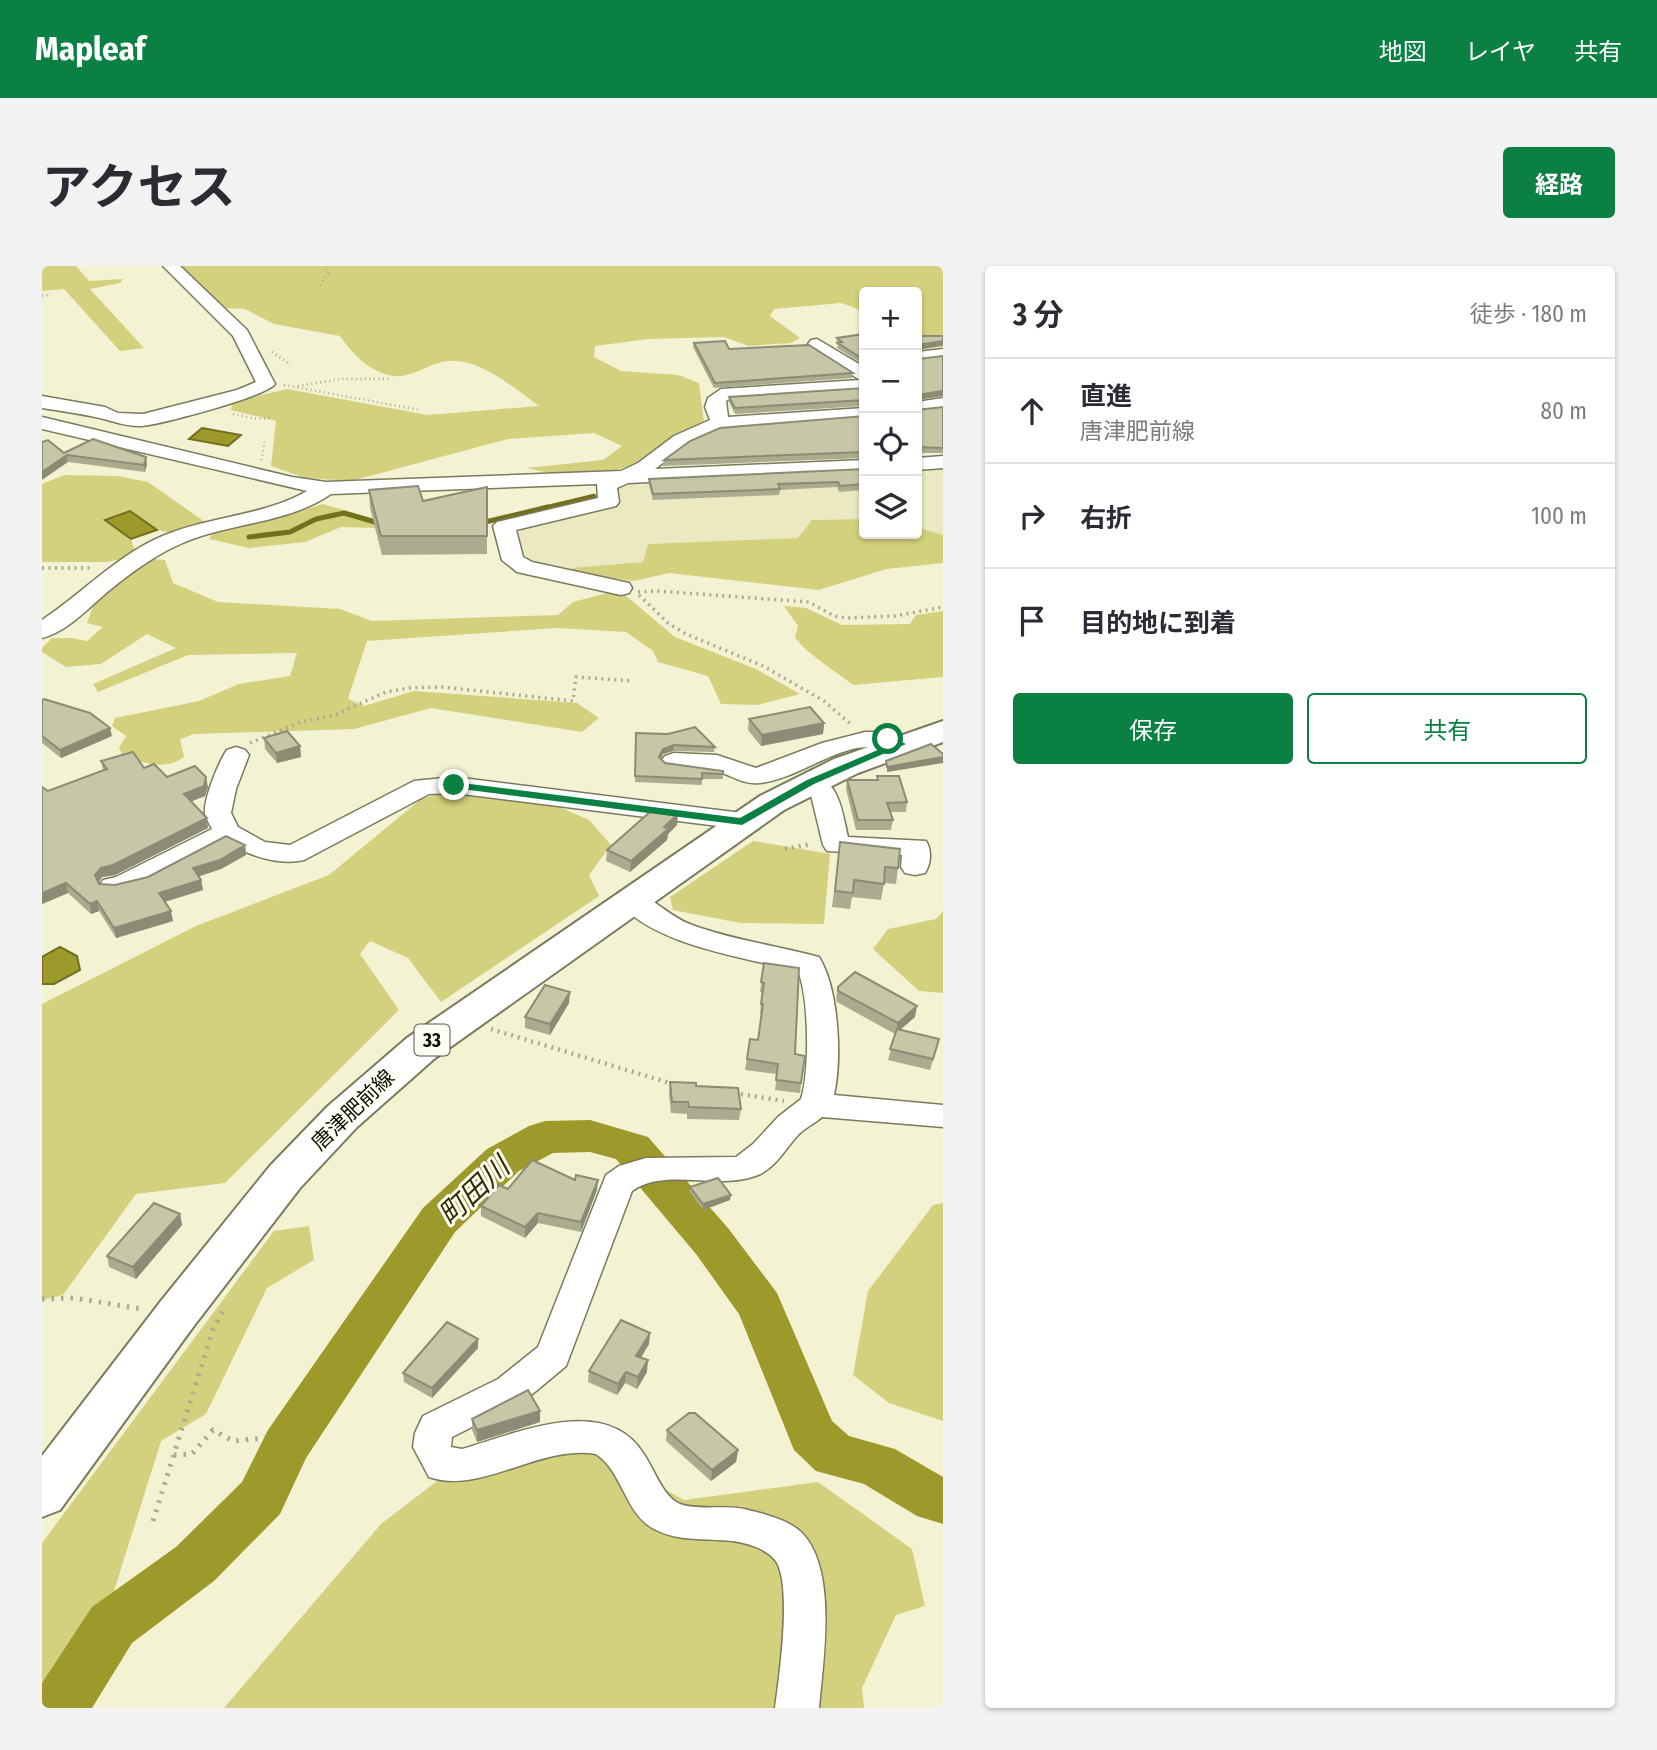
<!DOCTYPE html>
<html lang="ja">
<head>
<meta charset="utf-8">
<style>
  :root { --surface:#fff; --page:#f2f2f3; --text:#2b2b33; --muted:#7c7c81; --line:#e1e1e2; --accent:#0b8043 }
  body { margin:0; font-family:"Fira Sans Condensed","Noto Sans JP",sans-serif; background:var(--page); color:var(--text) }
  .controls { position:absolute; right:21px; top:21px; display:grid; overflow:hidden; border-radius:7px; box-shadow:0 2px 5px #0004 }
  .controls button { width:63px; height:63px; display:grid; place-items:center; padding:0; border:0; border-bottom:2px solid var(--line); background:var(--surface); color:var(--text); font:35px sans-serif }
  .stop { position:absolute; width:21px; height:21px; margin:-16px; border:5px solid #0b8043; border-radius:50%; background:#fff }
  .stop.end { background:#0b8043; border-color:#fff; box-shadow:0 2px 7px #0008 }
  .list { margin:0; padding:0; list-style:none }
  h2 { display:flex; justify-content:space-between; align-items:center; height:91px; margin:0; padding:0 28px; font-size:30px }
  h2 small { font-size:23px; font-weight:400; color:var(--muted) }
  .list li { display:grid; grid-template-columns:46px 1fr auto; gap:21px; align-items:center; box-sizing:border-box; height:105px; padding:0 28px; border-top:2px solid var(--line) }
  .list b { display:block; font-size:26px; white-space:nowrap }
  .list p { margin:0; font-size:23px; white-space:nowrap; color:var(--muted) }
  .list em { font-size:23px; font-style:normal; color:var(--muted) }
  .actions { display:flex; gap:14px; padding:21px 28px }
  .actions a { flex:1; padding:16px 0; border:2px solid var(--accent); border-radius:7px; text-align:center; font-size:24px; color:var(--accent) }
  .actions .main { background:var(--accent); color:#fff }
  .icon { flex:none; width:38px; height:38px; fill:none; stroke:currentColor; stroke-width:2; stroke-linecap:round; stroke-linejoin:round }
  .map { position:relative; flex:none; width:901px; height:1442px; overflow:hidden; border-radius:7px }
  header { display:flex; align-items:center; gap:42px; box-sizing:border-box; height:98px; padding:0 35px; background:var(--accent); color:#fff }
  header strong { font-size:33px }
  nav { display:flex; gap:38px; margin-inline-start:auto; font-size:24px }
  .intro { display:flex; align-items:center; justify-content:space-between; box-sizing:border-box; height:168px; padding:0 42px }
  h1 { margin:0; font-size:49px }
  .button { padding:18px 32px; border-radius:7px; background:var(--accent); color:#fff; font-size:24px; font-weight:700 }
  main { display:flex; gap:42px; padding:0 42px }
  aside { flex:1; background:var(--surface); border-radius:7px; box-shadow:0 2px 5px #0004 }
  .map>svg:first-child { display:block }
  .built { fill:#eae9c2 }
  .green { fill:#d3d17d }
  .water { fill:#9d992b; stroke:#726f1f; stroke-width:2 }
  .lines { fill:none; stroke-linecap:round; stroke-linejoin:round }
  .stream-far1 { stroke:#726f1f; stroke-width:4.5 }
  .stream { stroke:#726f1f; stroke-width:5 }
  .river { fill:#9d992b; fill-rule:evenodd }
  .minor-casing { stroke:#7a7a5d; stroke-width:3 }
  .major-casing { stroke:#7a7a5d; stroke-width:4 }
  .path-far3 { stroke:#aaaa91; stroke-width:2.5; stroke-dasharray:1 3.5; stroke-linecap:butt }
  .path-far2 { stroke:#aaaa91; stroke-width:3.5; stroke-dasharray:2 4.5; stroke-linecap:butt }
  .path-far1 { stroke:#aaaa91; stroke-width:4.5; stroke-dasharray:2 5; stroke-linecap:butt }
  .path { stroke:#aaaa91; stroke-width:5; stroke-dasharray:2.5 7; stroke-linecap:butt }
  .minor { fill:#fff; fill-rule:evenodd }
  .major { fill:#fff; fill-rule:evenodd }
  .wall { fill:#abab90 }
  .shaded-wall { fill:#8b8b76 }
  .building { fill:#c7c7a8; stroke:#8b8b76; stroke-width:2 }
  .route { fill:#0b8043 }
  .labels { text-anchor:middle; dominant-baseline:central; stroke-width:6; stroke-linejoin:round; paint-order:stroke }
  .shield { fill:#fefff2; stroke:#55554b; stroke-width:2 }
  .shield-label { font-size:19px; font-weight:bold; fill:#0c0c03 }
  .street-label { font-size:21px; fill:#0c0c03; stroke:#fefff2 }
  .near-water-label { font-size:28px; font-style:italic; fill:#2f2d00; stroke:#fefff2 }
</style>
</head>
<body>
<header>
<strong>Mapleaf</strong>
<nav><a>地図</a><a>レイヤ</a><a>共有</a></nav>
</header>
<div class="intro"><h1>アクセス</h1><a class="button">経路</a></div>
<main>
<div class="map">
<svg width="901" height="1442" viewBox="0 0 901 1442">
  <rect width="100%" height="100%" fill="#f3f3d3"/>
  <path class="built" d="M901,203V269L875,261V204Z
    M822,206V253L770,254L756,272L607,278L601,296L529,302L486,294L471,266L475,259L576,237L570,217Z"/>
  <path class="green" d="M3,0H34L47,15L81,13L78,17L48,23L102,82L78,85L22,23L0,25V2Z
    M138,0H901V72H875V26H822V45L799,37L732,43L728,50L758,72L749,77L706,80L682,71L606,73L553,80L552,91L579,105L636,109L657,117L662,156L634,168L590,199L572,205L512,208L485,202L561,194L580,180L552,167L466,173L309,215L263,212L229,200L234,155L189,144L190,136L245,123L386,149L497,140C472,122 438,92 406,95C390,96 375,108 360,110C333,112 312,90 298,70L232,58L203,43L184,42Z
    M22,209L75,210L106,216L163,256C123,272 122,269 88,245L63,254L89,273L92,283L85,292L65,296H0V218Z
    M281,238L367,263L299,261L263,276L207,282L167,273L172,265L221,256Z
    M822,253V268H875V261L901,269V297L844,303L777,324L627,307L592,315L537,307L529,302L601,296L606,278L756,272L770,254Z
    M107,293L123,294L131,317L176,336L298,343L330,355L516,349L531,336L565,327L583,329L633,371L714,403L758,428L715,439L679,438L666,410L616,396L611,385L584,366L515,362L325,375L306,433L322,440L372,425L535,437L557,452L540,466L389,442L312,463L152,468L138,473L142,491C123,505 103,497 81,490L77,482L84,470L70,460L73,452L157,435L197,418L248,410L255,387L146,389L56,426L51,418L134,382L105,368L59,398L24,401L0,386V382L10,372H29L45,375L61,361L45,357L55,329Z
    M742,340L764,342L800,359L868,358L874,349L901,345V411L811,419C795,406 762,386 753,371L756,360Z
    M410,524L506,536L547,554L569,579L547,609L557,630L399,736L366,692L328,675L318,688L357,744L183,917L94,928L21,1029L0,1034V738L154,660L287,609L379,533Z
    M711,575L788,588L782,658L698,657L631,644L628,631Z
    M901,645V727L877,725L831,683L846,663L894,653Z
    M901,937V1155L847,1137L811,1109L826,1025L891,939Z
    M267,960L272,994L225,1022L164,1148L119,1175L68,1338L0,1425V1277L232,965Z
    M537,1176L642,1234L776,1216L870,1283L883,1340L854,1349L820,1422L822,1442H182L339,1258L399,1212Z"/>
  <path class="water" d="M160,162L199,169L186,180L147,173Z
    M88,245L115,264L89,273L63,254Z
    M18,681L35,690L38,704L12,718H0V691Z"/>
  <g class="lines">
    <path class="stream-far1" d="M498,243L552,230"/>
    <path class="stream" d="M439,257L506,241
      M207,271L248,266L274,253L302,247L340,258"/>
    <path class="river" d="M548,854L606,871L686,962L735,1027L790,1155L807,1170L853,1183L901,1211V1258L875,1250L822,1218L774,1205L752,1184L697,1048L654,988L574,893L548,886L511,887L477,905L413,966L264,1192L238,1248L172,1315L90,1377L50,1442H0V1417L50,1341L134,1281L200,1216L226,1164L381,942L445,883L487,860L503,855Z"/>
    <defs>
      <path id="minor" d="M121,0H138L205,64L233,118C223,131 120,158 100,160C83,161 69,154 53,151C36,147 18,145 0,142V130L63,141L76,147L101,148L195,124L214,116L191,70Z
        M775,73L822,101V125L689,132L684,135L686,151L822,142V154L681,163L646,178L613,203L822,194V206L586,217L575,222L577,236L574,240L474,264L481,291L490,296L587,317L590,322L587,327L579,329L475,306L460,294L451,260L455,256L556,232L555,218L289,228C242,260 182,256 132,281C109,292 89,307 69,323C49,339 26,366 0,372V354C41,327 76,288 123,269C168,250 222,250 265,225L0,163V151L250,211L284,216L579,205L596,197L632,170L668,154L663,141L666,132L679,123L818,114L769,82L766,78L769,74Z
        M901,83V93L875,96V86Z
        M901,132V144L875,148V136Z
        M901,190V202L875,204V192Z
        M823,466H841L868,473L872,478L868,483C851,488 833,479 815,482C781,489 752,513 718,517C702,519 691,510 677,506C660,500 640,505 623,500L619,495L623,490L632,487L675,489L714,502L780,477Z
        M194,481L203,484L207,489L194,523L189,547L196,561L223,576L248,579L372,515L412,511L700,547L709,549L713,555L709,561L700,563L412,527L387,528L262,594C236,600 207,589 185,577C155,592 93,634 61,626L57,620L61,614L74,611L170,563C168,559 164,552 163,548C161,534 177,495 185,484Z
        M769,508C798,515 800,546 806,571L884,575C890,584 889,598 883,607L873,609L863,607L859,601L860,589L785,585L781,579L769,529L756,516L760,510Z
        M589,624C610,630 627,651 650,659C691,674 736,680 777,691C797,723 800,793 792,829L901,839V861L780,851C773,857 765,861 758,867C744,881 735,901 716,909C676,925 623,901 590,925L524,1100L482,1135L410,1171L409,1181L420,1183C473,1168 563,1127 601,1187C612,1202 620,1230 638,1238C656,1245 686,1238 706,1244C723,1248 747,1254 760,1267C796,1304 781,1395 777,1442H733C737,1413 751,1316 733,1294C723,1282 705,1277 690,1275C662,1272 637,1276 612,1263C583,1248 581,1206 554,1188C498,1178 440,1229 387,1211L371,1181L373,1167L381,1150L456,1113L496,1081L564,909L577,900L604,892L694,891L711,878L736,851L759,833C768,804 767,732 756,705C705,692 605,678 575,633L579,627Z"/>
      <path id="major" d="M901,455V476L816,507L742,544L393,792L315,861L258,922L151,1061L18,1244L0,1251V1190L119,1035L228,900L285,841L365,772L718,530L792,493Z"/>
    </defs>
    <use href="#minor" class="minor-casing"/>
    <use href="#major" class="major-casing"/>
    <path class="path-far3" d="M278,19L286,7L282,0
      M0,30L9,28
      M230,86L249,99
      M242,119L378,144
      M256,120L300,113H348
      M191,148L215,153L231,152
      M219,194L223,176"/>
    <path class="path-far2" d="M0,302H50
      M596,326L615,325L767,336L792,350L804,352L853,350L901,341
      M597,329L626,357L644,368L721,400L782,435L811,460
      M208,477L259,456L293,449L344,426L367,422L400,421L531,435L534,411L591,415"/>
    <path class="path-far1" d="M743,583L770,578
      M449,763L631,818
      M692,827L742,835"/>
    <path class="path" d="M0,1033L32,1032L100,1043
      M132,1189L150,1188L171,1164L191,1175L223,1172
      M111,1255L171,1063L183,1041"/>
    <use href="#minor" class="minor"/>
    <use href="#major" class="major"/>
  </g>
  <path class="wall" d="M822,68V99L795,82L796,79L794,78L795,72Z
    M652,77L811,107L810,112L672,122L651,81Z
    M822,122V140L693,148L687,136V131Z
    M901,141V187H875V144Z
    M822,150V192L621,200L622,194Z
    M22,187L105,198L103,206L26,196Z
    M822,203V224L797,226L795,221L755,223L738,224L737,229L611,234L607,219V213Z
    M445,221V288L340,289L328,242L327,224L381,235Z
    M0,434L70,470L19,492L0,477Z
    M707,453L782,457L781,468L719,480L706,464Z
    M594,467L673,481L672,486L631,485L621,488L619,493L623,497L629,499L681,505V513H660V519L593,516Z
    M222,472L258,480L259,491L235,497L223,483Z
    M59,495L102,502L125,511L166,521L163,530L149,535L166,562L73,609L60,611L57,616V618L73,619L106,611L203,579L204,589L179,603L157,610L159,614L161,624L123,636L131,655L74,672L57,645L49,648L26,627L0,638V521L6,525L61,504Z
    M835,510L865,536L864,546H848L851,554L849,564H814L804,523L805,514H835Z
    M635,559L626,568L625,574L588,606L564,595L565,584Z
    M798,576L856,602L854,618L842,617L839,634L810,631L808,643L790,641Z
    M722,697L753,788L763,790L758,827L733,824L735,808L703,804L708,773L716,774L720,748H718L720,727L718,726Z
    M796,721L873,751L858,764L894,784L888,804L846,794L853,768L795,736L794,732Z
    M527,737L508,769L483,762V751Z
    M628,816L654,820L699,843L697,854L645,853V848L629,847L627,828Z
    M648,921L688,934L661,944L648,926Z
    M466,923L555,924L539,966L496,957L483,972L439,950V940Z
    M138,948L140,959L94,1013L67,1001L65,990Z
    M608,1067L607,1078L599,1092L605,1106L595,1123L583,1117L575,1129L546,1116L547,1105Z
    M436,1073V1082L390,1132L362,1116L361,1107Z
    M498,1145V1156L435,1176L430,1164V1153Z
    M625,1164L696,1184L694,1196L669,1215L624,1175Z"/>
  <path class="shaded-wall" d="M901,75V80L875,84V79Z
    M901,125V130L875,134V129Z
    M25,189L26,196L0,214V206Z
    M104,191L105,198L103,206L102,199Z
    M782,457L781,468L719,480L720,469Z
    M68,462L70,470L19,492L18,484Z
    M632,479L631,485L621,488L617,497V491L621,483Z
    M258,480L259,491L235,497L234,487Z
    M901,491V497L845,506V501Z
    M164,511L166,521L163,530L143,538L142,528Z
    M636,548L635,559L626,568L625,574L588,606L589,595L622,561Z
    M165,552L166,562L73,609L60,611L55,619L53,609L59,602Z
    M203,579L204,589L179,603L152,612L151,602Z
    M159,614L161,624L118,637L117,627Z
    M24,617L26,627L0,638V627Z
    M55,635L57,645L49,648L48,638Z
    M129,645L131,655L74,672L72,662Z
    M528,726L527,737L508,769V758Z
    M875,740L873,751L853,768L856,757Z
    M556,914L555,924L539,966V956Z
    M689,929L688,934L661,944V938Z
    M496,947V957L483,972V961Z
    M138,948L140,959L94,1013L91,1001Z
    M608,1067L607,1078L593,1101L594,1090Z
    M436,1073V1082L390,1132V1122Z
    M606,1094L605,1106L595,1123L596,1111Z
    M584,1106L583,1117L575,1129L576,1118Z
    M498,1145V1156L435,1176V1164Z
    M696,1184L694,1196L669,1215L670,1204Z"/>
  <path class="building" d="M822,68V94L796,77L800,76L795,72Z
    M875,70H901V75L875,79Z
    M683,75L687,83L767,79L811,107L673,117L652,77Z
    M901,90V125L875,129V92L876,93Z
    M822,122V134L693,142L687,131Z
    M901,141V182L875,181V144Z
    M822,150V186L622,194L648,175L678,162Z
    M51,173L104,191L102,199L25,189L0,206V176L6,174L22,187Z
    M822,203V218L798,220L796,216L736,218L738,223L611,228L607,213Z
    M376,220L381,235L445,221V270H339L327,224Z
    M2,433L48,447L68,462L18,484L0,470V434Z
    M768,441L782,457L720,469L707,453Z
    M653,461L673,481L632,479L621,483L617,491L623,497L681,505V508L660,507V513L593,510L594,467L626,468Z
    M245,465L258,480L234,487L222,472Z
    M889,478L901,488V491L845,501L844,495Z
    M91,486L102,502L112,498L125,511L153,500L164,511L162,520L142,528L165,552L71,599L59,602L53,609L57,618L73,619L106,611L184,570L203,579L178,594L151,602L159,614L117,627L129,645L72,662L55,635L48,638L24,617L0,627V521L6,525L65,503L59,495Z
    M835,510H857L865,536L845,537L851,554H816L805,514H836Z
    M610,544L636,548L622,561L626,563L589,595L565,584Z
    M798,576L858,583L856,602L843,601L842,618L812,614L811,627L793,625Z
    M722,697L757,702L753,788L763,790L759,817L734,814L736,798L705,793L708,773L716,774L721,738H719L722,717L719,716Z
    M813,706L875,740L856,757L796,725V721Z
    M503,719L528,726L508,758L483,751Z
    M855,763L897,773L891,793L848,783Z
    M628,816L654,817V820L696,822L699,843L647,841L646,836H630Z
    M490,894L533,914L534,909L556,914L539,956L496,947L483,961L439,940L457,919L466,923Z
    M676,912L689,929L661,938L648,921Z
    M112,937L138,948L91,1001L65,990Z
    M579,1054L608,1067L594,1090L606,1094L596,1111L584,1106L576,1118L547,1105Z
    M405,1056L436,1073L390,1122L361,1107Z
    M486,1124L498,1145L435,1164L430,1153Z
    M647,1147H653L696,1184L670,1204L625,1164Z"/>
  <path class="route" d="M846,470L864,478L772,518L700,559L412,522L407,519L412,516L698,552L765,514L850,478L841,473Z"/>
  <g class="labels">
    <rect class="shield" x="372.5" y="758.5" width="35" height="31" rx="5"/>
    <g class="shield-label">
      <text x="390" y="774">33</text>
    </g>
    <g class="street-label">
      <text transform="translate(311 844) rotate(-44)">唐津肥前線</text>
    </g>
    <g class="near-water-label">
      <text transform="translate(432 925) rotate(-43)">町田川</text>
    </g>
  </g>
</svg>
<div class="controls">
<button>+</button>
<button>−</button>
<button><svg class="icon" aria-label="locate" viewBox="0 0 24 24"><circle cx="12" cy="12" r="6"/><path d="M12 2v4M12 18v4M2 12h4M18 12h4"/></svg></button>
<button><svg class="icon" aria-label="layers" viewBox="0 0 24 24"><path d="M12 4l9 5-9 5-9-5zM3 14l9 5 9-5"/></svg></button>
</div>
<div class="stop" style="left:846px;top:473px"></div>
<div class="stop end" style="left:412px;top:519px"></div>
</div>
<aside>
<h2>3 分<small>徒歩 · 180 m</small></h2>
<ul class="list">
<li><svg class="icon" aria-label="ahead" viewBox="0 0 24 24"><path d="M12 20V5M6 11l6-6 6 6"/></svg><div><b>直進</b><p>唐津肥前線</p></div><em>80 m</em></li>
<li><svg class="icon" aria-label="right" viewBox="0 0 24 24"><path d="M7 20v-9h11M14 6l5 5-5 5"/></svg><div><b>右折</b></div><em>100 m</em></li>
<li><svg class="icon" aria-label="arrive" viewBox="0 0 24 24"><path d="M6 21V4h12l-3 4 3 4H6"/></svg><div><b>目的地に到着</b></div></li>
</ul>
<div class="actions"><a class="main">保存</a><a>共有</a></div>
</aside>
</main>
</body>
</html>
